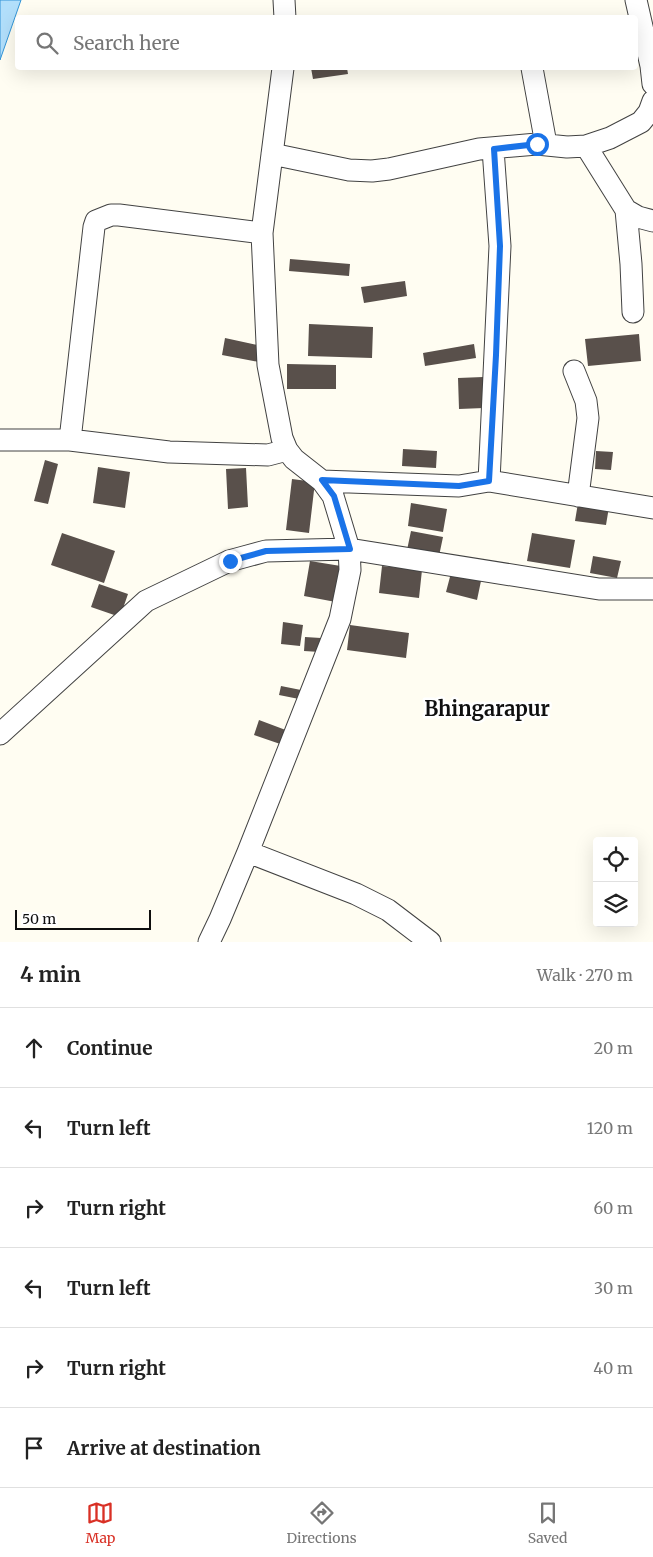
<!DOCTYPE html>
<html lang="en">
<head>
<meta charset="utf-8">
<style>
  :root { --surface:#fff; --page:#f6f6f6; --text:#222; --muted:#767676; --line:#e0e0e0; --accent:#d93025 }
  body { margin:0; font-family:Merriweather,serif; background:var(--page); color:var(--text) }
  .controls { position:absolute; right:15px; bottom:15px; display:grid; overflow:hidden; border-radius:5px; box-shadow:0 5px 20px #0002 }
  .controls button { width:45px; height:45px; display:grid; place-items:center; padding:0; border:0; border-bottom:1px solid var(--line); background:var(--surface); color:var(--text); font:25px sans-serif }
  .scale { position:absolute; left:15px; bottom:12px; width:136px; box-sizing:border-box; padding-left:5px; border:2px solid #0f0f0f; border-top:0; font-size:14px; line-height:18px; white-space:nowrap; color:#0f0f0f; -webkit-text-stroke:4px #fff; paint-order:stroke }
  .stop { position:absolute; width:15px; height:15px; margin:-11px; border:4px solid #1a73e8; border-radius:50%; background:#fff }
  .stop.end { background:#1a73e8; border-color:#fff; box-shadow:0 1px 5px #0008 }
  .list { margin:0; padding:0; list-style:none }
  h2 { display:flex; justify-content:space-between; align-items:center; height:65px; margin:0; padding:0 20px; font-size:21px }
  h2 small { font-size:16px; font-weight:400; color:var(--muted) }
  .list li { display:grid; grid-template-columns:32px 1fr auto; gap:15px; align-items:center; box-sizing:border-box; height:80px; padding:0 20px; border-top:1px solid var(--line) }
  .list b { display:block; font-size:19px; white-space:nowrap }
  .list em { font-size:16px; font-style:normal; color:var(--muted) }
  .icon { flex:none; width:28px; height:28px; fill:none; stroke:currentColor; stroke-width:2; stroke-linecap:round; stroke-linejoin:round }
  .map { position:relative; flex:none; width:653px; height:942px; overflow:hidden }
  .search { position:absolute; background:var(--surface); box-shadow:0 5px 20px #0002; left:15px; right:15px; top:15px; height:55px; display:flex; align-items:center; gap:12px; box-sizing:border-box; padding:0 18px; border-radius:5px; color:var(--muted); font-size:19px }
  .sheet { height:545px; background:var(--surface) }
  nav { display:flex; justify-content:space-around; align-items:center; box-sizing:border-box; height:70px; border-top:1px solid var(--line); background:var(--surface); font-size:14px; color:var(--muted) }
  nav a { display:grid; justify-items:center; gap:2px }
  nav .on { color:var(--accent) }
  .map>svg:first-child { display:block }
  .water { fill:#b2dffb; stroke:#3294d8 }
  .building { fill:#59504b }
  .lines { fill:none; stroke-linecap:round; stroke-linejoin:round }
  .minor-casing { stroke:#424242; stroke-width:23 }
  .minor { stroke:#fff; stroke-width:21 }
  .route { stroke:#1a73e8; stroke-width:6 }
  .labels { text-anchor:middle; dominant-baseline:central; stroke-width:5; stroke-linejoin:round; paint-order:stroke }
  .quarter-label { font-size:20px; font-weight:bold; fill:#0f0f0f; stroke:#fff }
</style>
</head>
<body>
<div class="map">
<svg width="653" height="942" viewBox="0 0 653 942">
  <rect width="100%" height="100%" fill="#fffdf2"/>
  <path class="water" d="M0,0H21L0,60Z"/>
  <path class="building" d="M311,68H347L348,74L313,79Z
    M290,259L350,264L349,276L289,271Z
    M405,281L407,296L364,303L361,287Z
    M309,324L373,327L372,358L308,356Z
    M639,334L641,361L588,366L585,339Z
    M225,338L262,346L259,362L222,355Z
    M474,344L476,358L425,366L423,353Z
    M287,364L336,365V389H287Z
    M483,377L484,408L459,409L458,378Z
    M403,449L437,451L436,468L402,466Z
    M596,451L613,452L611,470L595,469Z
    M45,460L58,464L48,504L34,501Z
    M98,467L130,472L125,508L93,503Z
    M246,468L248,507L228,509L226,469Z
    M292,479L315,482L309,533L286,530Z
    M411,503L447,509L443,532L408,526Z
    M578,503L609,507L606,525L575,521Z
    M411,531L443,537L439,556L407,550Z
    M62,533L115,551L104,583L51,565Z
    M532,533L575,540L570,568L527,561Z
    M593,556L621,561L617,578L590,573Z
    M310,561L347,567L341,603L304,596Z
    M382,566L422,570L419,598L379,593Z
    M451,573L481,581L477,600L446,592Z
    M99,584L128,594L120,617L91,607Z
    M283,622L303,625L300,646L281,644Z
    M350,625L409,633L406,658L347,650Z
    M305,637L321,638L320,652L304,651Z
    M281,686L306,691L304,700L279,695Z
    M259,720L291,732L286,746L254,735Z"/>
  <g class="lines">
    <defs>
      <path id="minor" d="M284,0L285,18
        M636,0L651,66L653,84
        M532,68L546,144
        M586,146L626,210L638,217L653,221
        M272,154L349,170L372,171L389,169L479,149L537,144L567,147L586,146L610,138L641,122L649,112L653,101
        M626,210L631,264L633,312
        M574,371L586,401L588,418L578,496
        M0,440H70L169,452L268,455L287,450
        M70,440L94,227L96,221L111,215H119L262,233
        M322,481L459,486L489,481L500,246L493,149
        M489,481L653,508
        M0,734L146,601L229,561L266,551L349,549L599,589H653
        M248,852L356,894L388,910L430,942
        M209,942L220,919L248,852L340,619L350,570L349,549L333,496L322,481L294,459L287,450L282,438L268,365L262,233L283,68"/>
    </defs>
    <use href="#minor" class="minor-casing"/>
    <use href="#minor" class="minor"/>
  </g>
  <g class="lines">
    <path class="route" d="M230,561L266,551L350,549L334,496L322,480L459,486L489,481L496,355L500,246L494,149L537,144"/>
  </g>
  <g class="labels">
    <g class="quarter-label">
      <text x="487" y="708">Bhingarapur</text>
    </g>
  </g>
</svg>
<div class="controls">
<button><svg class="icon" aria-label="locate" viewBox="0 0 24 24"><circle cx="12" cy="12" r="6"/><path d="M12 2v4M12 18v4M2 12h4M18 12h4"/></svg></button>
<button><svg class="icon" aria-label="layers" viewBox="0 0 24 24"><path d="M12 4l9 5-9 5-9-5zM3 14l9 5 9-5"/></svg></button>
</div>
<div class="scale">50 m</div>
<div class="stop" style="left:537px;top:144px"></div>
<div class="stop end" style="left:230px;top:561px"></div>
<div class="search"><svg class="icon" aria-label="search" viewBox="0 0 24 24"><circle cx="10" cy="10" r="6"/><path d="M15 15l6 6"/></svg>Search here</div>
</div>
<section class="sheet">
<h2>4 min<small>Walk · 270 m</small></h2>
<ul class="list">
<li><svg class="icon" aria-label="ahead" viewBox="0 0 24 24"><path d="M12 20V5M6 11l6-6 6 6"/></svg><div><b>Continue</b></div><em>20 m</em></li>
<li><svg class="icon" aria-label="left" viewBox="0 0 24 24"><path d="M17 20v-9H6M10 6l-5 5 5 5"/></svg><div><b>Turn left</b></div><em>120 m</em></li>
<li><svg class="icon" aria-label="right" viewBox="0 0 24 24"><path d="M7 20v-9h11M14 6l5 5-5 5"/></svg><div><b>Turn right</b></div><em>60 m</em></li>
<li><svg class="icon" aria-label="left" viewBox="0 0 24 24"><path d="M17 20v-9H6M10 6l-5 5 5 5"/></svg><div><b>Turn left</b></div><em>30 m</em></li>
<li><svg class="icon" aria-label="right" viewBox="0 0 24 24"><path d="M7 20v-9h11M14 6l5 5-5 5"/></svg><div><b>Turn right</b></div><em>40 m</em></li>
<li><svg class="icon" aria-label="arrive" viewBox="0 0 24 24"><path d="M6 21V4h12l-3 4 3 4H6"/></svg><div><b>Arrive at destination</b></div></li>
</ul>
</section>
<nav>
<a class="on"><svg class="icon" aria-label="map" viewBox="0 0 24 24"><path d="M3 6l6-2 6 2 6-2v14l-6 2-6-2-6 2zM9 4v14M15 6v14"/></svg>Map</a>
<a><svg class="icon" aria-label="directions" viewBox="0 0 24 24"><path d="M12 3l9 9-9 9-9-9zM9 14v-3h6M13 9l2 2-2 2"/></svg>Directions</a>
<a><svg class="icon" aria-label="saved" viewBox="0 0 24 24"><path d="M7 4h10v16l-5-4-5 4z"/></svg>Saved</a>
</nav>
</body>
</html>
